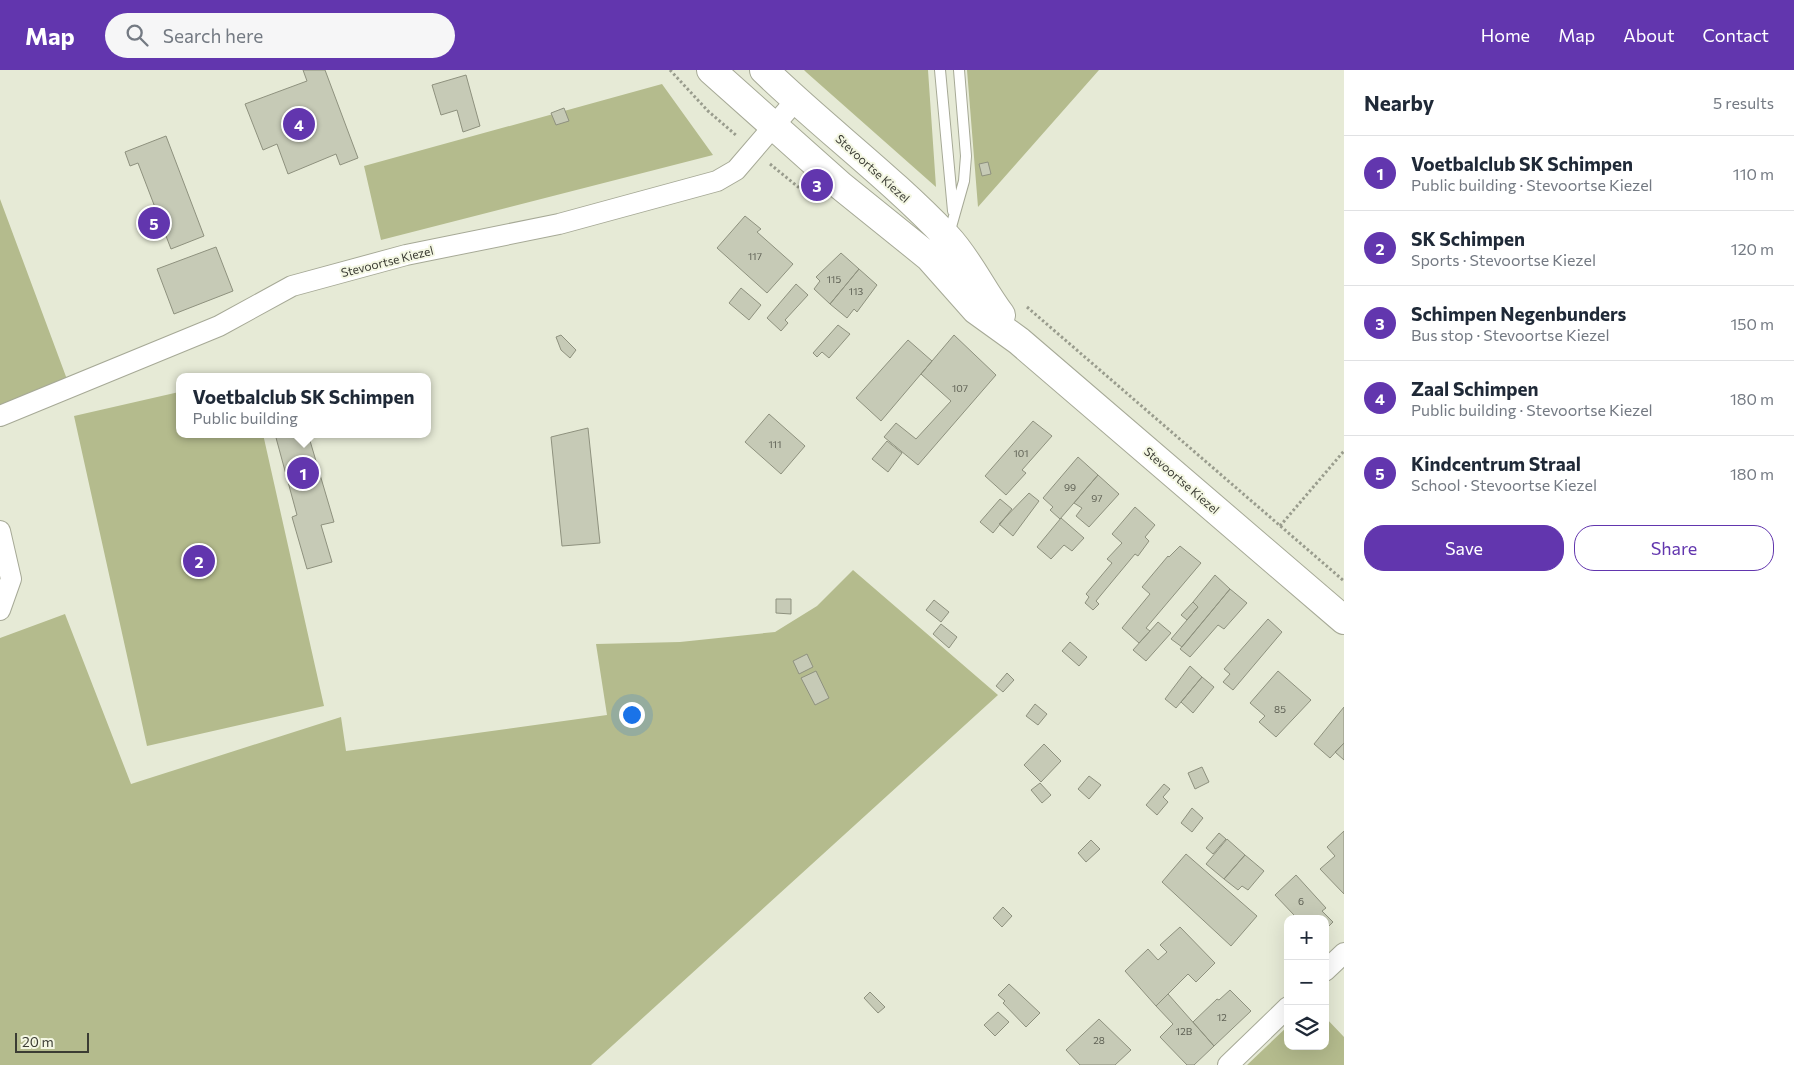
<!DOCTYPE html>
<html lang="en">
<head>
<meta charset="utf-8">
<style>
  :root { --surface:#fff; --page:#f6f6f7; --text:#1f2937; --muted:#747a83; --line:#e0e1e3; --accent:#6236ae }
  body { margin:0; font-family:Commissioner,sans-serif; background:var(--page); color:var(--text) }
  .controls { position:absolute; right:15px; bottom:15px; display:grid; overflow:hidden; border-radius:10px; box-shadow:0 5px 20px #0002 }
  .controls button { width:45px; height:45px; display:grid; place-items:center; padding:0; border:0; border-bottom:1px solid var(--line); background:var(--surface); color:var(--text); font:25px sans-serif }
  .scale { position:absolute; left:15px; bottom:12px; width:74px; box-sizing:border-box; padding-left:5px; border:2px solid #3b3c34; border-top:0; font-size:14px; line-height:18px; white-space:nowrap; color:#3b3c34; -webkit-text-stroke:4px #f4f7e3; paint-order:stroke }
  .you { position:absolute; left:631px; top:644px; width:18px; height:18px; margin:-12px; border:4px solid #fff; border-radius:50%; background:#1a73e8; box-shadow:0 0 0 8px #1a73e833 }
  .badge { display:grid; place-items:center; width:32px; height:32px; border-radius:50%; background:var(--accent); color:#fff; font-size:16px; font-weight:700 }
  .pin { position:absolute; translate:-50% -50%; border:2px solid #fff; box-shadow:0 1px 5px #0006 }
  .popup { position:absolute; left:176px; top:303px; width:255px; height:65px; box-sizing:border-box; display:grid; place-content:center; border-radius:10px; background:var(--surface); filter:drop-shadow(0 1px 4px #0005); font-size:16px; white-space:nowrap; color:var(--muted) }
  .popup b { font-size:19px; color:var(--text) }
  .popup::after { content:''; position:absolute; left:50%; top:100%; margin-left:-10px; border:10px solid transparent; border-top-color:var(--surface) }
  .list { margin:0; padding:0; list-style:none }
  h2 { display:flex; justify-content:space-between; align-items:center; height:65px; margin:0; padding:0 20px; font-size:21px }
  h2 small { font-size:16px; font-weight:400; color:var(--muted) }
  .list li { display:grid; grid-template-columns:32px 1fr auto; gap:15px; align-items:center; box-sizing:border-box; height:75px; padding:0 20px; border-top:1px solid var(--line) }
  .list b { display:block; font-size:19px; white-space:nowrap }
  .list p { margin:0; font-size:16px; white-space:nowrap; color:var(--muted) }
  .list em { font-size:16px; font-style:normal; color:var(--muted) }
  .actions { display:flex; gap:10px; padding:15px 20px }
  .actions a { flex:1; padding:11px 0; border:1px solid var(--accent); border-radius:20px; text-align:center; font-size:18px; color:var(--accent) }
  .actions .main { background:var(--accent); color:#fff }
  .icon { flex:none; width:28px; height:28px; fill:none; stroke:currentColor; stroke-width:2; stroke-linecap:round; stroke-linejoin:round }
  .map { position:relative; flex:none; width:1344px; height:995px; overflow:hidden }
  header { display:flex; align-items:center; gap:30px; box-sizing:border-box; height:70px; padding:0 25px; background:var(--accent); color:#fff }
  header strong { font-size:24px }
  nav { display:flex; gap:28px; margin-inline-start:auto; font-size:18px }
  .search { width:350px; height:45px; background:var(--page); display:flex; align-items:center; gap:12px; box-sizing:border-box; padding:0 18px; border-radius:28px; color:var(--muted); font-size:19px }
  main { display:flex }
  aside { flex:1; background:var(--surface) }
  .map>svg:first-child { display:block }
  .green { fill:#b4bb8d }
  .building { fill:#c6cab6; stroke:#8e917e }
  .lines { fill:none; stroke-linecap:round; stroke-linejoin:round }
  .service-casing { stroke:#a6a996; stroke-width:12 }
  .minor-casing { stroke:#a6a996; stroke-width:22 }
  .secondary-casing { stroke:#a6a996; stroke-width:30 }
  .path { stroke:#999c8d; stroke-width:3; stroke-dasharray:2.5 2.5; stroke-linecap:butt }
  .service { stroke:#fff; stroke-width:10 }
  .minor { stroke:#fff; stroke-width:20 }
  .secondary { stroke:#fff; stroke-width:28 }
  .labels { text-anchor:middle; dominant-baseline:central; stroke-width:4; stroke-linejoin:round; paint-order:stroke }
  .number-label { font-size:10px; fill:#5e6054 }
  .street-label { font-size:12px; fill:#3b3c34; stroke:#f4f7e3 }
</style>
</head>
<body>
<header>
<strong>Map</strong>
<div class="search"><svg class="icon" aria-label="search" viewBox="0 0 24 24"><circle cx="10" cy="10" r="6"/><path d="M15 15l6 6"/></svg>Search here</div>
<nav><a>Home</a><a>Map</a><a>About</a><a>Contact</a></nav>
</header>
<main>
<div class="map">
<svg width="1344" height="995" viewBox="0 0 1344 995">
  <rect width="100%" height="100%" fill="#e6ead6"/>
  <path class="green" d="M804,0H928L936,117L806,2Z
    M967,0H1099L978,137Z
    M662,14L713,85L381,170L364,96Z
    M0,129L68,312L0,335Z
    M179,322V364H263L324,636L147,676L74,346Z
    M853,500L998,625L591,995H0V568L65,544L131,714L341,647L346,681L607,645L596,574L680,572L775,562L817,536Z
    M1325,947L1344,967V995H1247L1288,956V976H1325Z"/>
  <path class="building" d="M303,0H325L358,88L340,95L336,84L288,104L277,74L263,80L245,34L307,11Z
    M466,5L480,56L463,62L457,40L441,45L432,15Z
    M564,38L569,51L556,55L551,43Z
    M166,66L204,166L171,179L138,93L130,96L125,82Z
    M988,92L991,104L982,106L979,94Z
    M745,146L761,159L757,162L793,194L767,223L717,178Z
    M216,177L233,221L174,244L157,199Z
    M841,183L859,199L830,234L814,219L820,211L816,207Z
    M859,199L877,215L857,242L854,239L847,248L830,234Z
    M796,214L808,225L785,250L788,253L781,261L767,248Z
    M741,218L761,235L749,250L729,233Z
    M838,255L850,264L829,288L822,282L817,287L813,283Z
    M561,265L576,280L570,288L561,280L556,267Z
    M954,265L996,305L918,395L884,367L896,353L916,369L951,331L921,304Z
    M908,270L932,291L881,351L856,328Z
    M769,344L805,376L781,404L745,372Z
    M1033,351L1052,366L1022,400L1026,403L1006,425L985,406Z
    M588,358L600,473L562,476L551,367Z
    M275,364H308L334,452L321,455L332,492L307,499L292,447L297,445Z
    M887,371L902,383L888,402L872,389Z
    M1078,387L1098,405L1060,449L1050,440L1053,437L1043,428Z
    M1098,405L1119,424L1089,457L1076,446L1082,438L1074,433Z
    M1029,423L1039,431L1013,466L999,454Z
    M1000,429L1012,439L993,463L980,452Z
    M1135,437L1155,455L1145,467L1149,471L1138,486L1135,484L1096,531L1099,534L1093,540L1085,533L1089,527L1086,524L1112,493L1107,489L1122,473L1112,464Z
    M1061,448L1084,468L1072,481L1064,475L1051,489L1037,477Z
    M1180,476L1201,493L1146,558L1150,561L1139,573L1122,558L1150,524L1142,517L1168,486L1169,487Z
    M1215,505L1230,519L1182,577L1171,569L1198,537L1193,532Z
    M1230,519L1247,533L1224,559L1218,555L1190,587L1180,579Z
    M776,529H791V544L776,543Z
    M934,530L949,542L941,552L926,540Z
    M1193,532L1198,537L1187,550L1181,545Z
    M1268,549L1282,562L1233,620L1223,612L1230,604L1224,599Z
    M1158,552L1171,563L1146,591L1133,580Z
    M941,554L957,567L949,578L933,564Z
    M1070,572L1087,587L1079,596L1062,581Z
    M807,584L813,597L799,604L793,591Z
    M1190,596L1202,607L1176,638L1165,629Z
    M816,601L829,628L815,635L801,608Z
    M1278,601L1311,630L1276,667L1259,652L1265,646L1250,633Z
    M1007,603L1014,610L1003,622L996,616Z
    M1202,607L1214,617L1193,643L1181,632Z
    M1035,634L1047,644L1038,655L1026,646Z
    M1344,637V673L1330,688L1314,674Z
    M1344,673V690L1335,682Z
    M1044,674L1061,691L1041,712L1024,695Z
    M1202,697L1209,712L1195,719L1188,703Z
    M1089,706L1101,715L1089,729L1078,719Z
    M1040,713L1051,725L1042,733L1031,720Z
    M1164,714L1170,719L1163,727L1168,732L1157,745L1146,735Z
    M1192,738L1203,748L1192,762L1181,753Z
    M1344,761V824L1320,799L1335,786L1327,777Z
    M1219,763L1226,769L1213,784L1206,778Z
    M1227,769L1245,785L1224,809L1206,794Z
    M1091,770L1100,779L1086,792L1078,783Z
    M1186,784L1257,846L1231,876L1162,812Z
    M1245,785L1264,801L1248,820L1242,816L1238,820L1224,809Z
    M1296,805L1326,838L1322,841L1333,852L1325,860V863V849H1293L1294,845L1275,825Z
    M1003,837L1012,846L1002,857L993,848Z
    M1180,857L1215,893L1196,912L1188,904L1156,936L1125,901L1148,879L1158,890L1167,882L1160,875Z
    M1009,914L1040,943L1026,957L1003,933L1005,931L998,925Z
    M1230,920L1251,941L1214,976L1193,952L1217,929L1219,930Z
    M870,922L885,937L878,943L864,928Z
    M1168,924L1214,976L1194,995H1187L1160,967L1173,954L1156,936Z
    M998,942L1009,952L995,966L984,955Z
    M1099,949L1131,980L1115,995H1080L1066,980Z"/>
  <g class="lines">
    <defs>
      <path id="service" d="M940,0L953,141
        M949,164L964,111L966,86L959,0"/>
      <path id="minor" d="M0,346L219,256L292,216L406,185L559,154L717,111L736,100L796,30
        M0,461L11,509L0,540
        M1325,901L1344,883
        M1228,995L1288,937"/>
      <path id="secondary" d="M711,0L841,116L929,187L976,240L1019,271L1344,550
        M764,0C824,58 890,107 947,167C968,189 982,220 1001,245"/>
    </defs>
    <use href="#service" class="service-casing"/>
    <use href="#minor" class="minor-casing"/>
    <use href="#secondary" class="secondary-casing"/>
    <path class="path" d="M670,0L708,41L737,66
      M770,94L808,125
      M1027,237L1344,511
      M1280,456L1344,381"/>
    <use href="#service" class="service"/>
    <use href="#minor" class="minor"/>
    <use href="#secondary" class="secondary"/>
  </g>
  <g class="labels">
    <g class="number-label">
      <text x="755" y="186">117</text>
      <text x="834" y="209">115</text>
      <text x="856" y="221">113</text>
      <text x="960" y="318">107</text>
      <text x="775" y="374">111</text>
      <text x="1021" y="383">101</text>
      <text x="1070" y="417">99</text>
      <text x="1097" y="428">97</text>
      <text x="1280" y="639">85</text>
      <text x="1301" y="831">6</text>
      <text x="1222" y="947">12</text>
      <text x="1184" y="961">12B</text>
      <text x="1099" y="970">28</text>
    </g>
    <g class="street-label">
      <text transform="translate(873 98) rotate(42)">Stevoortse Kiezel</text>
      <text transform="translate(387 191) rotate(-14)">Stevoortse Kiezel</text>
      <text transform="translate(1182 410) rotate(41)">Stevoortse Kiezel</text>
    </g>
  </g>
</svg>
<div class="controls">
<button>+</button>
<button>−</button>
<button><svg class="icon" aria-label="layers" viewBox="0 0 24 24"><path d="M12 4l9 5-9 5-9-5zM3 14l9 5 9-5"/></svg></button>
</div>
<div class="scale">20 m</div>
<div class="you"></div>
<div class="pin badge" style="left:303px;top:403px">1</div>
<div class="popup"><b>Voetbalclub SK Schimpen</b>Public building</div>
<div class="pin badge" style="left:199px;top:491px">2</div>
<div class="pin badge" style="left:817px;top:115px">3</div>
<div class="pin badge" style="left:299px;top:54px">4</div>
<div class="pin badge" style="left:154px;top:153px">5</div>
</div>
<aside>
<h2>Nearby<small>5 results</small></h2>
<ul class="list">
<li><span class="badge">1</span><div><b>Voetbalclub SK Schimpen</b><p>Public building · Stevoortse Kiezel</p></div><em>110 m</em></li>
<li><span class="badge">2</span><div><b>SK Schimpen</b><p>Sports · Stevoortse Kiezel</p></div><em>120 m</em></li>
<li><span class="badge">3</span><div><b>Schimpen Negenbunders</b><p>Bus stop · Stevoortse Kiezel</p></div><em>150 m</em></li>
<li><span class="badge">4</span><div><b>Zaal Schimpen</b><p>Public building · Stevoortse Kiezel</p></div><em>180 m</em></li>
<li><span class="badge">5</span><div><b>Kindcentrum Straal</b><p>School · Stevoortse Kiezel</p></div><em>180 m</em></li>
</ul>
<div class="actions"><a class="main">Save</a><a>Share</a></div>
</aside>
</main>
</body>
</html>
